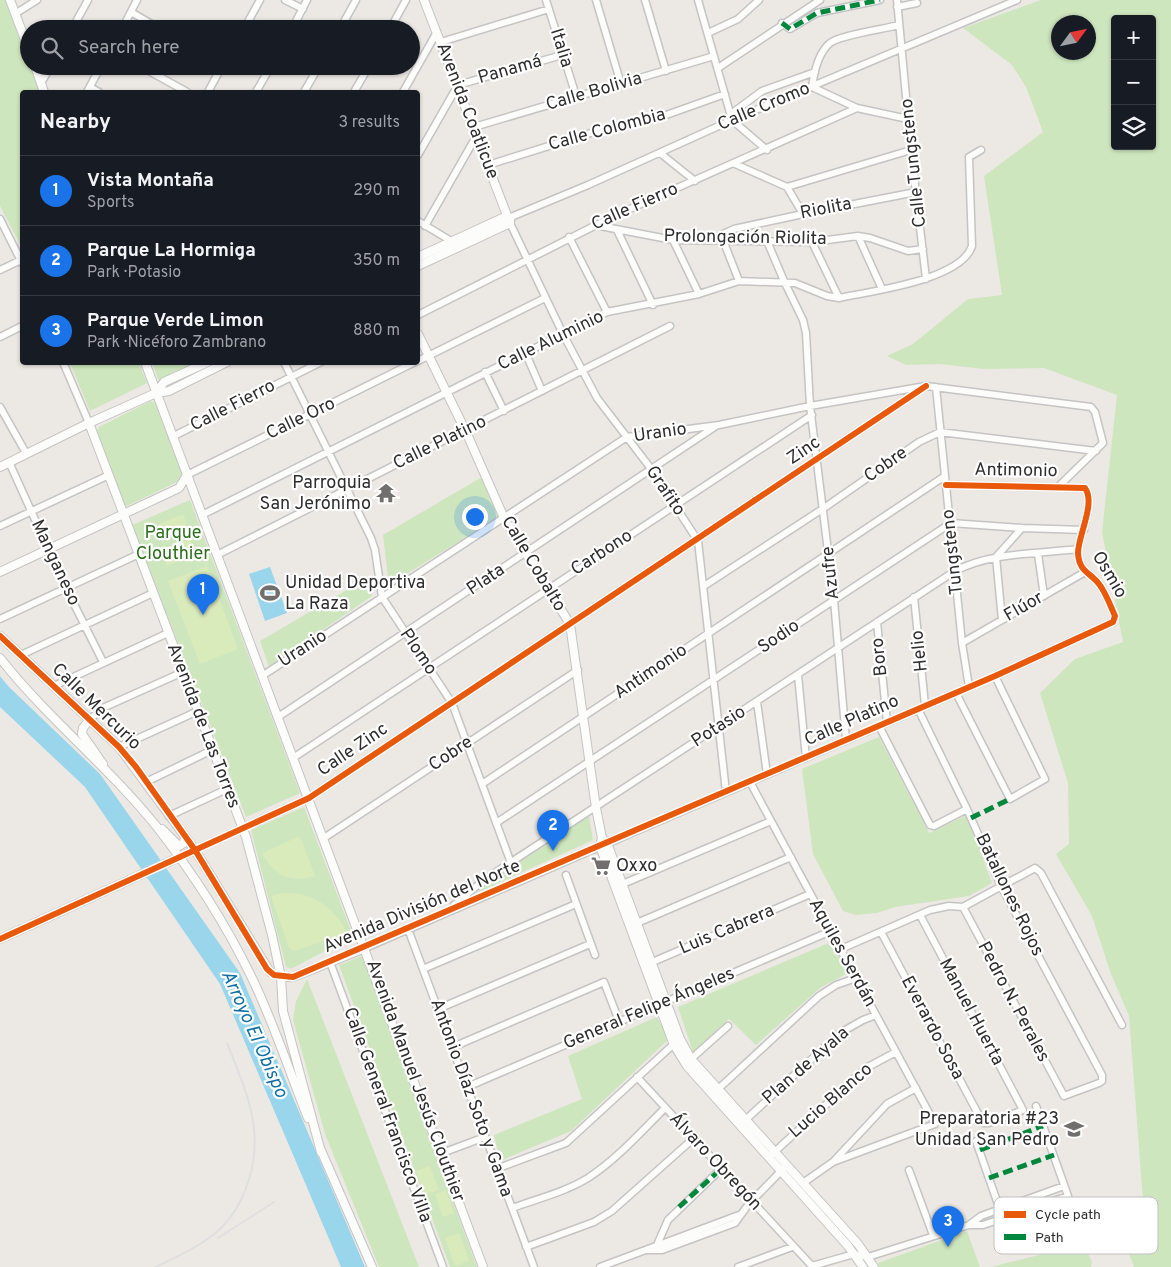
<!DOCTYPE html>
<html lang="en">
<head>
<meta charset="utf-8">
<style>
  :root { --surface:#171b24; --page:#242831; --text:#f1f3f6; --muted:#9ea1a6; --line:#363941; --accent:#1a73e8 }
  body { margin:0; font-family:Overpass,sans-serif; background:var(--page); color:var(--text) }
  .controls { position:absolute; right:15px; top:15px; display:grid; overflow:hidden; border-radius:5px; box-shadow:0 1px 4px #0004 }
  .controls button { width:45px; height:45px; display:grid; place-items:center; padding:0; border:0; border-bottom:1px solid var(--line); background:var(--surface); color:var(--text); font:25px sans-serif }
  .compass { position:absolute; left:1051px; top:15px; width:45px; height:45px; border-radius:50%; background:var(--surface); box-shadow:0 1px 4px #0004; rotate:57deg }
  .you { position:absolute; left:474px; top:516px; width:18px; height:18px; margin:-12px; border:4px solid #fff; border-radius:50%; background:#1a73e8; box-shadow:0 0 0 8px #1a73e833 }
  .badge { display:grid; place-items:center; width:32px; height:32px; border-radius:50%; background:var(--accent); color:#fff; font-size:16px; font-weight:700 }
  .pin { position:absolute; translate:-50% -41px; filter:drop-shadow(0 1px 2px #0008) }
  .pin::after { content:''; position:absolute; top:26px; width:18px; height:15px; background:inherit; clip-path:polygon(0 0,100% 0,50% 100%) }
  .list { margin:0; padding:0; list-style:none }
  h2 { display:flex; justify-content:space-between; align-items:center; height:65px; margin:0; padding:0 20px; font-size:21px }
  h2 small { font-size:16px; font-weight:400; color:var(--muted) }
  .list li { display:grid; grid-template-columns:32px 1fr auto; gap:15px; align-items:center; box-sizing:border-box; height:70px; padding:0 20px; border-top:1px solid var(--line) }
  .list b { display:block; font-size:19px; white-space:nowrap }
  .list p { margin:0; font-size:16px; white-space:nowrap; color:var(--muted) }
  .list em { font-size:16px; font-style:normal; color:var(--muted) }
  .icon { flex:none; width:28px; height:28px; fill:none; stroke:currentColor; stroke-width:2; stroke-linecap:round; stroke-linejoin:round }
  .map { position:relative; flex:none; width:1171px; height:1267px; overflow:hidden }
  .search { position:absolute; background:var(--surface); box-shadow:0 1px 4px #0004; left:20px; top:20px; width:400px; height:55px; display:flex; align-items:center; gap:12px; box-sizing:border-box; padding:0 18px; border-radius:28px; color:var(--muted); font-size:19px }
  .panel { position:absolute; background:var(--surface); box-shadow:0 1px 4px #0004; left:20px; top:90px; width:400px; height:275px; border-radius:5px }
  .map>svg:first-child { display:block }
  .green { fill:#cee6be; fill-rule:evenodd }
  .pitch { fill:#d9eabb }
  .water { fill:#99d6ec }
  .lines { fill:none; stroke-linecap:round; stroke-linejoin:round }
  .minor-casing { stroke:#c5c4c5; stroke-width:9 }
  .tertiary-casing { stroke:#c5c4c5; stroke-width:10 }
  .minor { stroke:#fcfcfb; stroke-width:6 }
  .tertiary { stroke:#fcfcfb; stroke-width:8 }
  .rail { stroke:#dfdfe1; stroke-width:2 }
  .quiet { stroke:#00873e; stroke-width:5; stroke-dasharray:10 5; stroke-linecap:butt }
  .cycleway-casing { stroke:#fff; stroke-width:9 }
  .cycleway { stroke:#e8590c; stroke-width:6 }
  .labels { text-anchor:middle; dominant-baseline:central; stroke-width:4.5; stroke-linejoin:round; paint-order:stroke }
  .street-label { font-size:18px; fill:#2e2e2e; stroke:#fff }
  .poi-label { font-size:18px; fill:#2e2e2e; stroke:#fff; text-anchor:end }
  .park-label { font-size:18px; fill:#2c6e1b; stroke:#fff }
  .water-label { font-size:19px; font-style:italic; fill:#0d6fa3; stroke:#fff }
  .key { fill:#fff; stroke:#c0c0c0; stroke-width:1 }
  .key-label { font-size:14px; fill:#2e2e2e }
</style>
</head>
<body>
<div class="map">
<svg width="1171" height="1267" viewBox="0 0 1171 1267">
  <rect width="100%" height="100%" fill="#ece8e4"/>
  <path class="green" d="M0,0H5L40,92H22V248L0,206Z
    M1041,0H1171V1267H1134L1120,1230L1145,1227L1129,1016L1111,974L1092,916L1056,854L1069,844L1068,783L1040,693L1075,659L1123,642L1102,532L1117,395L1044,368L984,369L940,364L906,365L887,356L913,344L968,299L1002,295L984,176L1043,132L1026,87L1012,65L963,28ZM1115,19H1152V146H1115ZM1058,22H1088V52H1058Z
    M152,362L198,363L159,382Z
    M70,363H139L147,383L90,411Z
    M151,401L155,403L183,475L181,480L127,506L123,504L96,432L99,427Z
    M482,477L498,517L389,585L383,535Z
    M190,500L300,793L246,817L132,525Z
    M369,577L372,596L269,667L260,641Z
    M879,737L929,833L967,815L992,883L969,896L895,907L877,913L855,915L843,911L813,854L802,769Z
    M304,807L353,936L291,969L286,967L251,830Z
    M589,816L593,840L479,892V889Z
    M831,942L848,973L820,988L756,1045L729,1019L693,1052L678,1007Z
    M362,956L477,1267H450L339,965Z
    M307,979L419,1267H379L325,1134L293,1020L296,1001Z
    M657,1017L669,1039L571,1131L500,1161L494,1135L582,1099L568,1056Z
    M1072,1221L1092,1262L1091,1267H991L1063,1249L1059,1236Z
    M967,1231L980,1267H879L878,1263Z"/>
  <path class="pitch" d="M183,514L189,530L163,541L156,525Z
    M190,538L196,554L167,566L161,550Z
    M207,566L238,649L200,664L168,581Z
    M298,837L301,839L315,876C290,883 275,877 262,853Z
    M282,893C305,892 322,899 336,916C341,922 345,926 345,934L294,951L289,948L271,896Z
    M430,1166L439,1190L425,1195L416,1171Z
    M446,1190L454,1213L443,1217L435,1194Z
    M459,1233L469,1261L455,1266L445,1238Z"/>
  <path class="water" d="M270,567L287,613L265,621L249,574Z
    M0,676L8,686L100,774L240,973L365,1267H341L220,984L85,787L0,707Z"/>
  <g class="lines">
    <defs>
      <path id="minor" d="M285,0L303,9
        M546,0L576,96
        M596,0L621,84
        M645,0L666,71
        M698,0L732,120L767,150
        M897,0L911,150L926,279
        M897,7L917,3
        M131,12L160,29
        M15,14L37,0
        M782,23L790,29L817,13L880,0
        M899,25C884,29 840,35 830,43C818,53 814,72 812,87L857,108L908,119
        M72,29L88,0
        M122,29L137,0
        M244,29L260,0
        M292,29L307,0
        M340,29L356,0
        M390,29L406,0
        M708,33L738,19L759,0
        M441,42L549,9
        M140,66L187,92
        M718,68L820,0
        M41,83L51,66
        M90,87L99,92
        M87,92L101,66
        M208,92L222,66
        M256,92L271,66
        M304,92L319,66
        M354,92L369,66
        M403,92L437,32
        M731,114L762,91L815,72
        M474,127L714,56
        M660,153L695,181
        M418,155L458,85L562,55
        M735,164L787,187L911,150
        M488,165L597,131L655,119L725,94
        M787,187L803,214
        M511,217L588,185L732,120L1017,0
        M512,217L510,223L563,334L597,398L652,470L698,541L726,792
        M0,219L22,263
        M418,221L451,241
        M595,225L673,240L812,242L858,236L870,238L908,251L923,249
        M425,226L477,135
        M617,230L653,305
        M858,236L882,289
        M569,237L607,312
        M673,240L699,294
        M710,240L734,229L803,214L916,192
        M723,240L739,281
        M767,241L784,281L803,320L806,333L810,406L834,600L846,740
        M812,242L839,298
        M0,270L21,260
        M418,315L614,216L857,108
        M0,337L22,326
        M526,354L542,391
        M418,361L545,298
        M63,362L89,423
        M284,362L371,538L375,550L382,597L452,703L511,863
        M485,372L504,411
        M936,387L962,643L969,687
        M0,407L26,453
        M172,437L321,362
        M9,462L66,588L103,662
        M187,475L415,362
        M202,515L607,312L699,294L739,281L795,283L827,296L839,298C872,291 961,280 972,246L969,157L981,150
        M0,526L109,475
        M1038,554L1044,596
        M217,555L670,326
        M704,586L824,508L919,442L940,432L1096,451
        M914,597L925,705
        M0,619L139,554
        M1002,620L996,557L1022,528
        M877,622L887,722
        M962,643L1085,572
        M21,655L153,593
        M798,675L806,758
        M262,676L627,437L719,425L810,406L926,386L1091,407L1095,412L1103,443L1058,487
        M54,686L168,633
        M956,693L1010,799L1045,779L995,676
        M757,702L767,774
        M918,709L967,809L1001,886L1102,1075V1081L1099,1083L1064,1096L963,907
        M278,717L716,426
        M90,719L105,707L183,672
        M879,726L930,825L934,826L967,809
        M119,747L198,711
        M293,758L812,415
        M146,782L212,750
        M750,782L935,1124L833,1162
        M482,784L945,476
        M169,816L227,789
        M496,823L951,523L1022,528L1084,530
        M324,838L578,670
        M195,850L309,798L923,388
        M566,875L595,955
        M618,886L771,821
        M454,905L484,880L955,571C992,552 1037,554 1078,549
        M637,923L791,857
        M408,929L534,1267
        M881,932L983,1123H989L1023,1110L920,915
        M365,948L995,676L1113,622L1115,616C1110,605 1106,593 1099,584C1090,572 1079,572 1078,553C1078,536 1096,503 1085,488L946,485
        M841,949L930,910L949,906L963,907L1035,868L1041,873L1122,1025
        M330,962L443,1267
        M648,964L810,894
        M423,969L576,904
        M438,1009L590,944
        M453,1047L604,982L619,1021
        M691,1059L728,1026
        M637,1077L812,1266L854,1254L868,1257L969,1225H983L1068,1196L1036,1106
        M467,1087L831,931
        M716,1091L819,996L836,985L856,978
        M741,1124L840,1033L863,1020L876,1015
        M976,1141L1000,1210
        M442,1153L485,1137
        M769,1157L866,1068L896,1052
        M496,1169L566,1143L676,1042
        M909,1170L933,1235
        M803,1183L833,1162L887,1104L916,1088
        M512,1208C537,1199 565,1192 588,1178C617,1159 641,1132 665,1108
        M969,1225L981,1216L1064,1186
        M657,1245L668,1220L722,1168
        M526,1247L594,1222L612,1211L694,1138
        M646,1250H662L735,1223L748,1205L784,1168
        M600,1267L739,1215
        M738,1267L792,1247"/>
      <path id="tertiary" d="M10,0L29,50
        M35,66L44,92
        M418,257L507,216
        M418,266L510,223L424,0
        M418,334L467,434L504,518L570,624L596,808L602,838L600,846L674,1045L687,1066L848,1246L863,1267
        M145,362L483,1267
        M156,393L164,382L208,362
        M89,423L246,837L272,935L281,977L283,1011L321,1152
        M0,467L89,423L156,393L169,391L227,362
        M0,572L179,488L187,475
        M0,636L119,747L195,850L270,972L281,977H293L365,948
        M0,658C48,719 109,767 157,827C192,872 225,923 250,974C273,1020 289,1071 308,1118
        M90,719L83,728L82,734L103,764
        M162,829L179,846L184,843L185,837
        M602,838L607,843L680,1039L691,1059L858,1244L874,1267
        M0,939L195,850
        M320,1148L372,1267"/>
    </defs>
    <use href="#minor" class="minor-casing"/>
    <use href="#tertiary" class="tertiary-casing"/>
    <use href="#minor" class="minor"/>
    <use href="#tertiary" class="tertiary"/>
    <path class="rail" d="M218,1238L274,1202
      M156,1267C175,1257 196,1249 213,1235C247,1208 261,1157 252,1115C247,1090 236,1066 227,1043"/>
    <path class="quiet" d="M782,23L790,29L817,13L880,0
      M971,818L1010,799
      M980,1150L1043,1126
      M989,1178L1054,1155
      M679,1207L722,1168"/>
    <defs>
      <path id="cycleway" d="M0,636L119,747L136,767L195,850L267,969L274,975L293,977L995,676L1113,622L1115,616C1110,605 1106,593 1099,584C1090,572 1079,572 1078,553C1078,536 1096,503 1085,488L946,485
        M0,939L309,798L926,386"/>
    </defs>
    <use href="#cycleway" class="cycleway-casing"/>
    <use href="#cycleway" class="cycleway"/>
  </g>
  <defs>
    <symbol id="temple-bare" viewBox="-9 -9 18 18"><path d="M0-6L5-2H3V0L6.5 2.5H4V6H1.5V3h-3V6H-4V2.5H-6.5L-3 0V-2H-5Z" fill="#706f6e" stroke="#fff" stroke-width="2.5" paint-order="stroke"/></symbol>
    <symbol id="stadium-bare" viewBox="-9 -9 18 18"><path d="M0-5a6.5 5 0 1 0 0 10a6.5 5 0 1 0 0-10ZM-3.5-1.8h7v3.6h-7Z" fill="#706f6e" stroke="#fff" stroke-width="2.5" paint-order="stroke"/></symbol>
    <symbol id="supermarket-bare" viewBox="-9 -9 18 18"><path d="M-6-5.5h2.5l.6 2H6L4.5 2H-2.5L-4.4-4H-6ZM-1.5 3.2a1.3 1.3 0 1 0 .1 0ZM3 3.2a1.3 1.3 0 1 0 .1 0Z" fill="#706f6e" stroke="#fff" stroke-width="2.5" paint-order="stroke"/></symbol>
    <symbol id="school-bare" viewBox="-9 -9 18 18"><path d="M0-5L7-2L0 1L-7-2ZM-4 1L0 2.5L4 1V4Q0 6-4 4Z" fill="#706f6e" stroke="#fff" stroke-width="2.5" paint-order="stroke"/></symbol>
  </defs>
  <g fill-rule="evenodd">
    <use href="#temple-bare" x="372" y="479" width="28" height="28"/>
    <use href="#stadium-bare" x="256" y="579" width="28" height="28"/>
    <use href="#supermarket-bare" x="587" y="852" width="28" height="28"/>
    <use href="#school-bare" x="1060" y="1115" width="28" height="28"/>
  </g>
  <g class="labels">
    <g class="street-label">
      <text transform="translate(561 48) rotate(73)">Italia</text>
      <text transform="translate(510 70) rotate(-16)">Panamá</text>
      <text transform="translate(594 92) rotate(-16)">Calle Bolivia</text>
      <text transform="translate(764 107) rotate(-23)">Calle Cromo</text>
      <text transform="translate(467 111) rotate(69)">Avenida Coatlicue</text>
      <text transform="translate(607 130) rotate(-15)">Calle Colombia</text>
      <text transform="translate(914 163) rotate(-96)">Calle Tungsteno</text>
      <text transform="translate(635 207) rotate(-24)">Calle Fierro</text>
      <text transform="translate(826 209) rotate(-11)">Riolita</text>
      <text transform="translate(745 238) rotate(1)">Prolongación Riolita</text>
      <text transform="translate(551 341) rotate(-26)">Calle Aluminio</text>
      <text transform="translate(233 406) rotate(-27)">Calle Fierro</text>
      <text transform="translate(301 419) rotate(-26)">Calle Oro</text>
      <text transform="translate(660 433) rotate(-8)">Uranio</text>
      <text transform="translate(440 443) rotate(-26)">Calle Platino</text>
      <text transform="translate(804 451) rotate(-34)">Zinc</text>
      <text transform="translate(886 465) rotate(-35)">Cobre</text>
      <text transform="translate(1016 471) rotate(1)">Antimonio</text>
      <text transform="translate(665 491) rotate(56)">Grafito</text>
      <text transform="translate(953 552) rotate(-96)">Tungsteno</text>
      <text transform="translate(602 553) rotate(-33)">Carbono</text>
      <text transform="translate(55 563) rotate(65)">Manganeso</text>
      <text transform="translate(533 564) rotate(59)">Calle Cobalto</text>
      <text transform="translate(831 573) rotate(-96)">Azufre</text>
      <text transform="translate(1109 575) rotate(59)">Osmio</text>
      <text transform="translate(486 580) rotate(-34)">Plata</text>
      <text transform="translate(1024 607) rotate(-30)">Flúor</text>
      <text transform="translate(779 637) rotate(-34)">Sodio</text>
      <text transform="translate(303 649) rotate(-33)">Uranio</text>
      <text transform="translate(920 651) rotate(-96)">Helio</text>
      <text transform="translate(418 652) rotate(56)">Plomo</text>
      <text transform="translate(880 657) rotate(-96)">Boro</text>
      <text transform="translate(651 672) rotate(-34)">Antimonio</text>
      <text transform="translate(96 707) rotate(44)">Calle Mercurio</text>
      <text transform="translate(852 721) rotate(-24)">Calle Platino</text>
      <text transform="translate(203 726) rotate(69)">Avenida de Las Torres</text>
      <text transform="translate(719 727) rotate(-33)">Potasio</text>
      <text transform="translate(353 750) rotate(-34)">Calle Zinc</text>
      <text transform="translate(451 754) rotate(-34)">Cobre</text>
      <text transform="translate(1009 895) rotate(64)">Batallones Rojos</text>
      <text transform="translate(422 907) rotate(-23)">Avenida División del Norte</text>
      <text transform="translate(727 930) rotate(-23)">Luis Cabrera</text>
      <text transform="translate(842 953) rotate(61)">Aquiles Serdán</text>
      <text transform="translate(1013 1002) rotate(62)">Pedro N. Perales</text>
      <text transform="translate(649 1009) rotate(-23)">General Felipe Ángeles</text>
      <text transform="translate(971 1012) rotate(62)">Manuel Huerta</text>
      <text transform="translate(932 1028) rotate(62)">Everardo Sosa</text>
      <text transform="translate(806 1066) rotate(-41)">Plan de Ayala</text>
      <text transform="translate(415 1081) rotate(70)">Avenida Manuel Jesús Clouthier</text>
      <text transform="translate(471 1098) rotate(70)">Antonio Díaz Soto y Gama</text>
      <text transform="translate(831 1101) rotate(-41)">Lucio Blanco</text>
      <text transform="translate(387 1115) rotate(70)">Calle General Francisco Villa</text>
      <text transform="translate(715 1162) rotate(47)">Álvaro Obregón</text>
    </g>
    <g class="poi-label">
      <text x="371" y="483">Parroquia<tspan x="371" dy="21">San Jerónimo</tspan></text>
      <text x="285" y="583" text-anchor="start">Unidad Deportiva<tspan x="285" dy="21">La Raza</tspan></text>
      <text x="616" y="866" text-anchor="start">Oxxo</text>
      <text x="1059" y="1119">Preparatoria #23<tspan x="1059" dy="21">Unidad San Pedro</tspan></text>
    </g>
    <g class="park-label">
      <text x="173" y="533">Parque<tspan x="173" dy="21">Clouthier</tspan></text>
    </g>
    <g class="water-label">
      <text transform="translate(254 1034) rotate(66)">Arroyo El Obispo</text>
    </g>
  </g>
  <rect x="994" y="1197" width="164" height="57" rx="8" class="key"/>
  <rect x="1004" y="1211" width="22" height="7" fill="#e8590c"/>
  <rect x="1004" y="1234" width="22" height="6" fill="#00873e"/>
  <g class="key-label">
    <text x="1035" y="1219">Cycle path</text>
    <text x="1035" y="1242">Path</text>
  </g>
</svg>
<div class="controls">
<button>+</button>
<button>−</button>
<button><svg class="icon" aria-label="layers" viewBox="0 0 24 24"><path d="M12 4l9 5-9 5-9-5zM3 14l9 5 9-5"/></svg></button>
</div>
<svg class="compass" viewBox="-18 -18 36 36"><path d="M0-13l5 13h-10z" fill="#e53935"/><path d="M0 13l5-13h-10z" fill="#9ea1a6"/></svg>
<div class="you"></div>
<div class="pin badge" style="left:203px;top:615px">1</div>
<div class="pin badge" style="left:553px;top:851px">2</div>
<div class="pin badge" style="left:948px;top:1247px">3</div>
<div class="search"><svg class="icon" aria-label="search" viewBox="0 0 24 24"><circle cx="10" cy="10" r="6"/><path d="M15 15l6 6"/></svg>Search here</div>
<section class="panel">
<h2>Nearby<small>3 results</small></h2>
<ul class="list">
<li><span class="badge">1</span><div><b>Vista Montaña</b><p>Sports</p></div><em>290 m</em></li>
<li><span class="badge">2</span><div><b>Parque La Hormiga</b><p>Park · Potasio</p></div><em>350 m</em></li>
<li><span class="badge">3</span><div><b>Parque Verde Limon</b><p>Park · Nicéforo Zambrano</p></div><em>880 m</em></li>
</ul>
</section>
</div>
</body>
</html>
